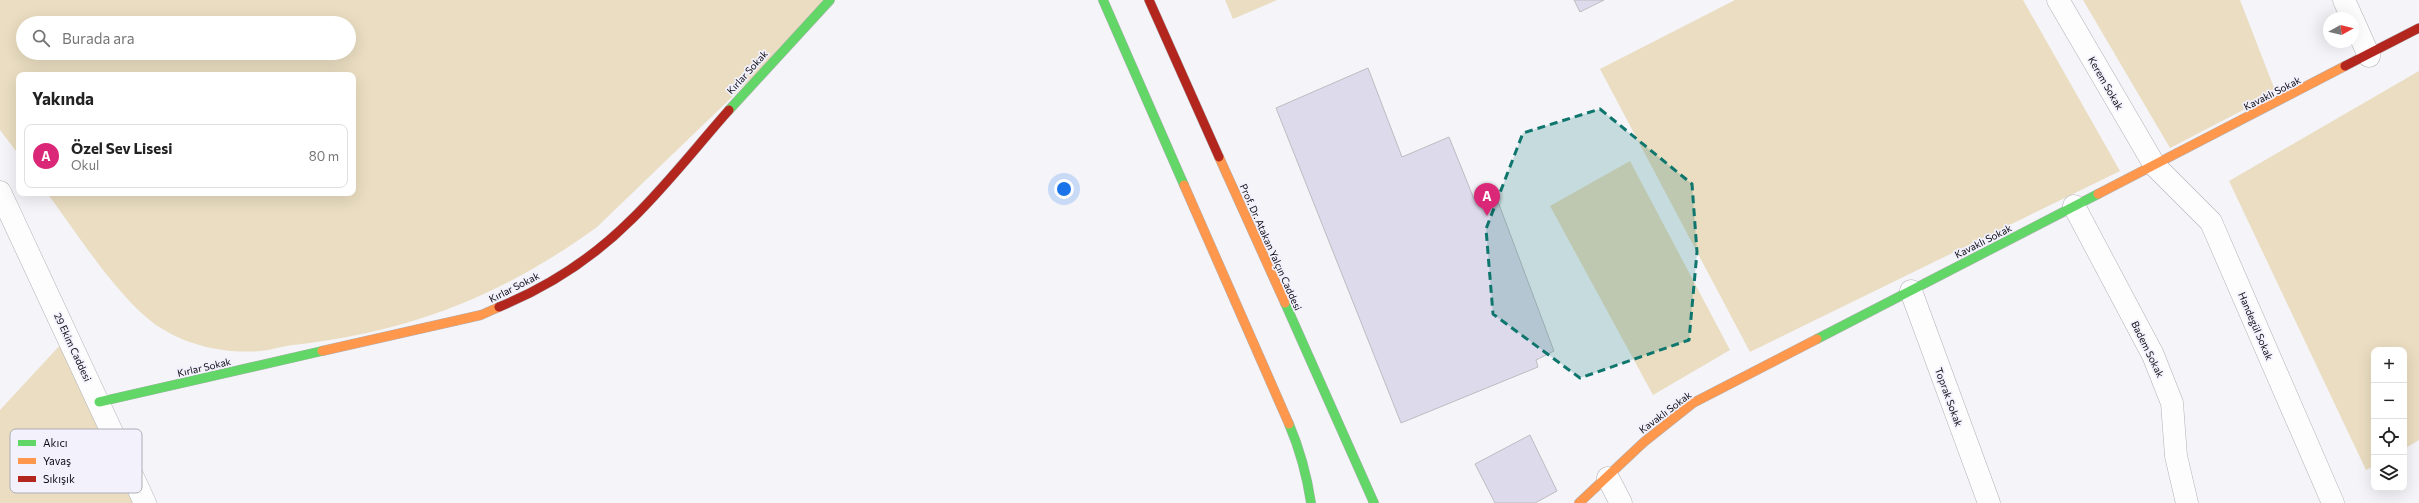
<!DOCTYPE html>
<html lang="tr">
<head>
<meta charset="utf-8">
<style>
  :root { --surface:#fff; --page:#f6f6f6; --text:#222; --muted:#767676; --line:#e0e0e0; --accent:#db2777 }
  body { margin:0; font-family:Commissioner,sans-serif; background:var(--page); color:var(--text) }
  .controls { position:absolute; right:12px; bottom:12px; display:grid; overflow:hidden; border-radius:8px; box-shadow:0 4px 16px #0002 }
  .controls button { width:36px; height:36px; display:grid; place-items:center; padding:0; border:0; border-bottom:1px solid var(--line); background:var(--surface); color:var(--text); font:20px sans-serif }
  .compass { position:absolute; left:2323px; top:12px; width:36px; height:36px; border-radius:50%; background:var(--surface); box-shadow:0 4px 16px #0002; rotate:82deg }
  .you { position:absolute; left:1064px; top:189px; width:14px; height:14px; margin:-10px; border:3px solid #fff; border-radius:50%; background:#1a73e8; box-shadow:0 0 0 6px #1a73e833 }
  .badge { display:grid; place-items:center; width:26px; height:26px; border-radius:50%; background:var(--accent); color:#fff; font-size:13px; font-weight:700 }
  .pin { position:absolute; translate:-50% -33px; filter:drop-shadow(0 1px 2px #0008) }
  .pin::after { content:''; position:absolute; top:21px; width:14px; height:12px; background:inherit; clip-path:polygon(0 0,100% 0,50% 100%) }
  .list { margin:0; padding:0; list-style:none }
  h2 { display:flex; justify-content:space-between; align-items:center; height:52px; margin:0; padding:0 16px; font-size:17px }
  h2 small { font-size:13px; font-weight:400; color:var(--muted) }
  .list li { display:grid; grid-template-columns:26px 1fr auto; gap:12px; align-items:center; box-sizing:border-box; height:64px; margin:0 8px 8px; padding:0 8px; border:1px solid var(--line); border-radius:8px }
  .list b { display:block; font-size:15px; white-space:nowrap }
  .list p { margin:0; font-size:13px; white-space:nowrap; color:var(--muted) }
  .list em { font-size:13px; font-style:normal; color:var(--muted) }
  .icon { flex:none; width:22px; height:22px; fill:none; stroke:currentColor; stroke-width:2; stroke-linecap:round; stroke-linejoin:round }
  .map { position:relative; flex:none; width:2419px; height:503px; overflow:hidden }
  .search { position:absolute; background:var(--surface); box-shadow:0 4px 16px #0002; left:16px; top:16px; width:340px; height:44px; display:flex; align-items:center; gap:10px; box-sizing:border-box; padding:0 14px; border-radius:22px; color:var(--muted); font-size:15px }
  .panel { position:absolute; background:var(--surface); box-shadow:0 4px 16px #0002; left:16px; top:72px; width:340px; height:124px; border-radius:8px }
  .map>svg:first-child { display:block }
  .green { fill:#eaddc1; fill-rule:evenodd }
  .building { fill:#dddaec; stroke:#bcbcc1 }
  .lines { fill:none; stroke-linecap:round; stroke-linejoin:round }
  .street-casing { stroke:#b1b1b6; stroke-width:23 }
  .fast-casing { stroke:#b1b1b6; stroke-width:10 }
  .slow-casing { stroke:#b1b1b6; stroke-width:10 }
  .jam-casing { stroke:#b1b1b6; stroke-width:10 }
  .street { stroke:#fdfdfe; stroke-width:22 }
  .fast { stroke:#63d668; stroke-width:9 }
  .slow { stroke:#ff974d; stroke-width:9 }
  .jam { stroke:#b3261e; stroke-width:9 }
  .marked { fill:#0f766e; fill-opacity:0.2; stroke:#0f766e; stroke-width:3; stroke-dasharray:8 5; stroke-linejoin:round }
  .labels { text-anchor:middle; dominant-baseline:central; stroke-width:3.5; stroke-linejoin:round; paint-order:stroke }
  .street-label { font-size:10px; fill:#0e0d14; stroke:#f2f1fc }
  .key { fill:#f2f1fc; stroke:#aeadb6; stroke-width:1 }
  .key-label { font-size:11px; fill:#0e0d14 }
</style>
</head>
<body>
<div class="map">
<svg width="2419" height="503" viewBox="0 0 2419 503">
  <rect width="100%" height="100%" fill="#f4f4f9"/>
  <path class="green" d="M0,0H833L597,227C502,296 410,332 293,345C282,346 272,350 261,351C225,354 187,346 156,325C117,297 77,233 47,193H353V75H19V155L0,130ZM23,23H349V53H23Z
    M1225,0H1277L1233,19Z
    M1735,0H2023L2120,171L1750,352L1600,69Z
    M2083,0H2240L2276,93L2170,148Z
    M2419,71V440L2404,449V350H2374V466L2366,470L2229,181Z
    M1630,161L1730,350L1653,395L1550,206Z
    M75,329L152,503H0V410Z"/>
  <path class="building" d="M1574,0H1604L1580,12Z
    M1368,68L1402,157L1449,137L1474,199L1494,191L1554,351L1536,360L1538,367L1401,423L1276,108Z
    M1530,435L1557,491L1535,503H1495L1475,464Z"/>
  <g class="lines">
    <defs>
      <path id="street" d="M2058,0L2155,166L2211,222L2333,503
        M2344,0L2352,18
        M2353,20L2369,56
        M0,192L145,503
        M2074,206L2153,355L2172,403L2176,456L2187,503
        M1911,291L1989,503
        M1608,478L1621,503"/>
      <path id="fast" d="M1103,0L1184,185
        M729,110L830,0
        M1285,303L1374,503
        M1817,339L2098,194
        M99,402L322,351
        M1289,424C1300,450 1307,476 1311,503"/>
      <path id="slow" d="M1219,157L1285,303
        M1184,185L1289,424
        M2098,194L2345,66
        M322,351L481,315L499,307
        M1579,503L1644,442L1693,403L1817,339"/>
      <path id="jam" d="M1149,0L1219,157
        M2345,66L2419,28
        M499,307C548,287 595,256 632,219C667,185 697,146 729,110"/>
    </defs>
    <use href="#street" class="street-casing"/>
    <use href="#fast" class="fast-casing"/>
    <use href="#slow" class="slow-casing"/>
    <use href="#jam" class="jam-casing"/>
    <use href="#street" class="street"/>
    <use href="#fast" class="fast"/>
    <use href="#slow" class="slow"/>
    <use href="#jam" class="jam"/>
  </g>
  <path class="marked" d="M1600,109L1692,184L1697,252L1689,340L1580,378L1493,314L1486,229L1523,133Z"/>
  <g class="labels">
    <g class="street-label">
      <text transform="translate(747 72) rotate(-48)">Kırlar Sokak</text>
      <text transform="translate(2106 83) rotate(60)">Kerem Sokak</text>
      <text transform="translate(2272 93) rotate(-27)">Kavaklı Sokak</text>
      <text transform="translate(1983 241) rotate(-27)">Kavaklı Sokak</text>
      <text transform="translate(1271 247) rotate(66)">Prof. Dr. Atakan Yalçın Caddesi</text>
      <text transform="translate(514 287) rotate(-27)">Kırlar Sokak</text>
      <text transform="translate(2256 326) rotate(67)">Handegül Sokak</text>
      <text transform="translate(73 347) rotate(65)">29 Ekim Caddesi</text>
      <text transform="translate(2148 349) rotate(64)">Badem Sokak</text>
      <text transform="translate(204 367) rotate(-13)">Kırlar Sokak</text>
      <text transform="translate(1949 397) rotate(70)">Toprak Sokak</text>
      <text transform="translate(1665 412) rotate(-37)">Kavaklı Sokak</text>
    </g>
  </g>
  <rect x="10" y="429" width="132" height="64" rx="6" class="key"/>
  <rect x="18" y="440" width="18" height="6" fill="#63d668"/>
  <rect x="18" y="458" width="18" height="6" fill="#ff974d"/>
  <rect x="18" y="476" width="18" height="6" fill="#b3261e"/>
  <g class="key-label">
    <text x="43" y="447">Akıcı</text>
    <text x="43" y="465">Yavaş</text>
    <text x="43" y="483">Sıkışık</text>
  </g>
</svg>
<div class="controls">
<button>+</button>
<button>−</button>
<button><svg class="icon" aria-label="locate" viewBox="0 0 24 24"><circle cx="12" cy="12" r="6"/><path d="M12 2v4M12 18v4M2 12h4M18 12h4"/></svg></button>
<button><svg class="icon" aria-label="layers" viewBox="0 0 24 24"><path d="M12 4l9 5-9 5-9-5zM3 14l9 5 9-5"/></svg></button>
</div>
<svg class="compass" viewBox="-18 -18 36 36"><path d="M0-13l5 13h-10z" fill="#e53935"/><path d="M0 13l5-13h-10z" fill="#767676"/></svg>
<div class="you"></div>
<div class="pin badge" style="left:1487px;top:216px">A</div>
<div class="search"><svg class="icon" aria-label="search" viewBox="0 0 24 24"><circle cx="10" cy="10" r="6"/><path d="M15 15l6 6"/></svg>Burada ara</div>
<section class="panel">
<h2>Yakında<small></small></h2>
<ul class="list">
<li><span class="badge">A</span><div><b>Özel Sev Lisesi</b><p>Okul</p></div><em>80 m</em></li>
</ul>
</section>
</div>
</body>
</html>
